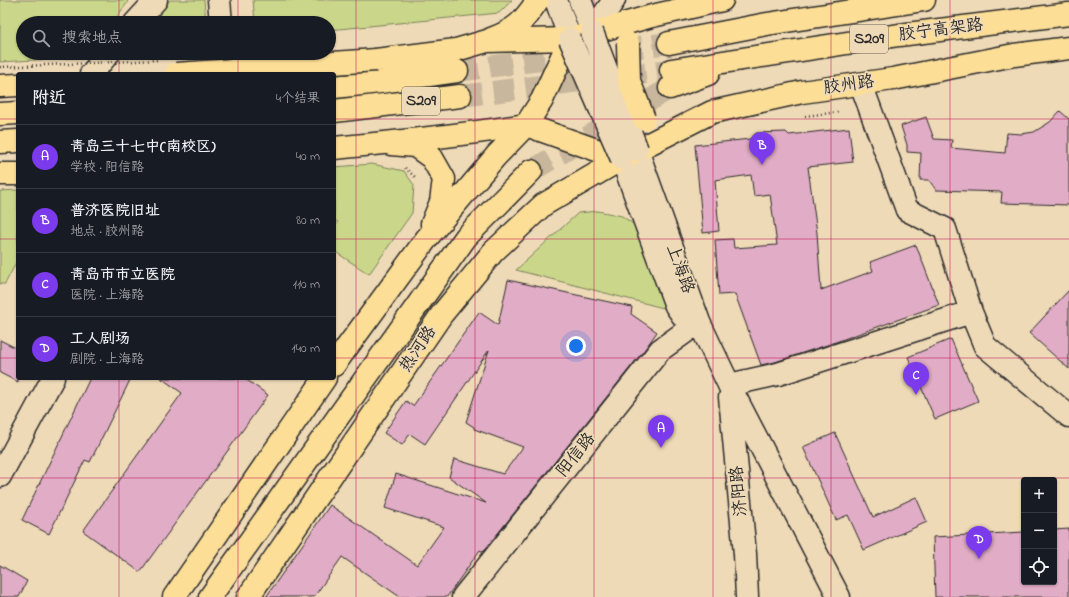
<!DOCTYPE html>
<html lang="zh">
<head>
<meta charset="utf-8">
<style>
  :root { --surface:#171b24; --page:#20242c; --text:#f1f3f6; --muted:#9ea1a6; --line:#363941; --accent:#7c3aed }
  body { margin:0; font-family:"Indie Flower","LXGW WenKai TC",sans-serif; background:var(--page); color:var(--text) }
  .controls { position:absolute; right:12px; bottom:12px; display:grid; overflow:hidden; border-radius:4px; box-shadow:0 1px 3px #0004 }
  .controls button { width:36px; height:36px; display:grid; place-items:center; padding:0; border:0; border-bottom:1px solid var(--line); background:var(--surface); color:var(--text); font:20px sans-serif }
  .you { position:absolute; left:576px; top:346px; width:14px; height:14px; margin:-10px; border:3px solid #fff; border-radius:50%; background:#1a73e8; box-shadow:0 0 0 6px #1a73e833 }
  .badge { display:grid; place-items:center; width:26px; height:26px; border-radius:50%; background:var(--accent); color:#fff; font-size:13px; font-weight:700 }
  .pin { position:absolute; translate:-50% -33px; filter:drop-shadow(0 1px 2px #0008) }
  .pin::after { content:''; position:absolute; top:21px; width:14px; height:12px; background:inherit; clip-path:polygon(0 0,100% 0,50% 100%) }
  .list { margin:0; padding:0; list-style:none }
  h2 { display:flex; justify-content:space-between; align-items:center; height:52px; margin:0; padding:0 16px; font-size:17px }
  h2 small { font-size:13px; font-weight:400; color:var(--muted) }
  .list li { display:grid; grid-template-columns:26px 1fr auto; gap:12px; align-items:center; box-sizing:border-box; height:64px; padding:0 16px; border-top:1px solid var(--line) }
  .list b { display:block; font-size:15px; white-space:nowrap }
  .list p { margin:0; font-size:13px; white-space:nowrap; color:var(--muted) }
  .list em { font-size:13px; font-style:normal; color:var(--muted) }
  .icon { flex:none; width:22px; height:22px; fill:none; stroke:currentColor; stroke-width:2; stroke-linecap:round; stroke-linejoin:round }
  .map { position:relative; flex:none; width:1069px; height:597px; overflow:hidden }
  .search { position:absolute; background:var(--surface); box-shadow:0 1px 3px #0004; left:16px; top:16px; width:320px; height:44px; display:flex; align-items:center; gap:10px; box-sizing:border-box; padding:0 14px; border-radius:22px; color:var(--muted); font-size:15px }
  .panel { position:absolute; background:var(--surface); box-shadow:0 1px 3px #0004; left:16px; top:72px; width:320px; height:308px; border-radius:4px }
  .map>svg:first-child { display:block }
  .green { fill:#cad78a; stroke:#7a815a }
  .building { fill:#e1acc5; stroke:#2b2b2b }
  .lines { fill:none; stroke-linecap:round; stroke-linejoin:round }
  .highway-tunnel { stroke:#c8b79c; stroke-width:22; stroke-dasharray:22 11; stroke-linecap:butt }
  .minor-casing { stroke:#2b2b2b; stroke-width:25 }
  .major-casing { stroke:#2b2b2b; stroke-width:25 }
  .highway-casing { stroke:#2b2b2b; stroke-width:25 }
  .path { stroke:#2b2b2b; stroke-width:2.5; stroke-dasharray:1 3; stroke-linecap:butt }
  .minor { stroke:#efdab8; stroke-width:22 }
  .major { stroke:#fdde96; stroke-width:22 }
  .highway { stroke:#fdde96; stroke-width:22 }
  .minor-bridge-casing { stroke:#2b2b2b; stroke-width:25; stroke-linecap:butt }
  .major-bridge-casing { stroke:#2b2b2b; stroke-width:25; stroke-linecap:butt }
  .highway-bridge-casing { stroke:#2b2b2b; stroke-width:25; stroke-linecap:butt }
  .path-bridge { stroke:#2b2b2b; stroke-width:2.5; stroke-dasharray:1 3; stroke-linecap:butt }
  .minor-bridge { stroke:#efdab8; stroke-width:22 }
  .major-bridge { stroke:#fdde96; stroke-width:22 }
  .highway-bridge { stroke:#fdde96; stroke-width:22 }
  .grid { fill:none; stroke:#c2185b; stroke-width:1; stroke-opacity:0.55 }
  .labels { text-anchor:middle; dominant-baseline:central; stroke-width:3.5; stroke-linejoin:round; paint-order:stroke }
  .shield { fill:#efdab8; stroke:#666055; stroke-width:1 }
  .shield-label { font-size:16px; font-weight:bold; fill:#2b2b2b }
  .street-label { font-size:17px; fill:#2b2b2b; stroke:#efdab8 }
</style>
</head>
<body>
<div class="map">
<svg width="1069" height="597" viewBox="0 0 1069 597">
  <rect width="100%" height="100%" fill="#efdab8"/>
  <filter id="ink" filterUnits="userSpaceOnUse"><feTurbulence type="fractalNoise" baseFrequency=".025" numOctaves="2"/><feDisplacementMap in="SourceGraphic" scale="8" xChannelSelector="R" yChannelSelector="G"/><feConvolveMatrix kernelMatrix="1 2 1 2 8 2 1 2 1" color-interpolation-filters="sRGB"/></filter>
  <g filter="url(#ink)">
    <path class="green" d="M0,0H126L128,2L112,23H23V53H89L86,57L0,62Z
      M170,0H204L206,23H150Z
      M253,0H512L499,13L329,30V23H255Z
      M372,164L404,171L414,185L412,213L369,274L334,251V228L338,222L334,220V167Z
      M18,190V259L5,284H0V191Z
      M598,211L622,216L639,228L671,310L516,270L578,213Z"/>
    <path class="building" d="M1060,111L1069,119V205L1001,203L1002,192L936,190L929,180H920L921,153L907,152V145L901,126L926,117L934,139L952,140L951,148L1005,153L1007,133L1021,134L1034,132L1050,122Z
      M849,128L853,162L808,167L817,233L821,290L873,271L870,262L916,245L939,305L830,344L775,362L761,365L735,294L719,295L715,240L733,239L734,248L777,245L770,194L754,196L751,175L715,180L719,231L703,233L695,145L750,139L756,133L786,132L789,135Z
      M508,280L632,307L631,314L657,332L645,349L483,552L480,550L447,597H400L342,557L314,597H266L330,505L417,565L444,527L385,508L396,474L486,503L449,477L454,459L503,474L523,447L474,429V427L466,422L489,350L425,444L410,434L402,445L384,433L406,401L413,406L479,312L498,325Z
      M1069,290V369L1029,333Z
      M951,339L978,401L935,419L908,357Z
      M0,340L18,349V382L0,373Z
      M90,378H131L90,462L85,460L49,534L22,520Z
      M161,378H244L268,395L140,572L83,531L182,393Z
      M835,433L873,517L916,497L927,522L864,550L848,515L836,520L803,447Z
      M1069,529V597H935L933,537L1024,532V582H1054V530Z
      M0,565L27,581L19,597H0Z"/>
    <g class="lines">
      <path class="highway-tunnel" d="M457,71L669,43
        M460,96L671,70
        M531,171L670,88"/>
      <defs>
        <path id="minor" d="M219,0L221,23
          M556,0L570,39
          M580,0L592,32
          M135,23L156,0
          M592,32L614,0
          M223,53L224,74
          M91,74L109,53
          M637,150L699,322L729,385L839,597
          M622,159L676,306L688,323
          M971,312L985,346L1069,416
          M729,385L778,374L971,312L945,229L907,210L861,84
          M730,397L745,554L747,597
          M0,476L53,378
          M463,597L660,350L699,322"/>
        <path id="major" d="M526,125L622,159
          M391,144L415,146L432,158L444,179L441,202L432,224
          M334,365L427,238L496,156L526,125L542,100L570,39L652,16L722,0
          M174,597L325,378
          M248,597L442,314L493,252L543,205L637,150L712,112L802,92L893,79L1014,55L1069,48"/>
        <path id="highway" d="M491,39C516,30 523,22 538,0
          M669,43L767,24L924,0
          M376,60L456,50L487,41L570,39
          M671,70L899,35L1069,14
          M0,86L18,85
          M334,87L380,82L457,71
          M670,88L708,74
          M334,111L460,96
          M0,114L18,113
          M0,142L18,141
          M334,148C398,142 462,135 526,125
          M0,174H18
          M210,597L466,237L531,171"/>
      </defs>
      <use href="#minor" class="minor-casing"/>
      <use href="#major" class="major-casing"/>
      <use href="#highway" class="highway-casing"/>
      <path class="path" d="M805,116L839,112
        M405,168L415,177"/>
      <use href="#minor" class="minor"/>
      <use href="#major" class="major"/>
      <use href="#highway" class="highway"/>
      <defs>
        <path id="minor-bridge" d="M592,32L637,150
          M570,39L622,159"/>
        <path id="major-bridge" d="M628,43L629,81L644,119"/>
        <path id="highway-bridge" d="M176,74L376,60"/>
      </defs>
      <use href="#minor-bridge" class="minor-bridge-casing"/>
      <use href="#major-bridge" class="major-bridge-casing"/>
      <use href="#highway-bridge" class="highway-bridge-casing"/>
      <path class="path-bridge" d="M0,67L159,60"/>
      <use href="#minor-bridge" class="minor-bridge"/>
      <use href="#major-bridge" class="major-bridge"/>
      <use href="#highway-bridge" class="highway-bridge"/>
    </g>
  </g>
  <path class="grid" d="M119,0V23M238,0V23M356,0V597M475,0V597M594,0V597M713,0V597M831,0V597M950,0V597M119,53V74M238,53V74M0,119H18M334,119H1069M0,239H18M334,239H1069M0,358H18M334,358H1069M119,378V597M238,378V597M0,478H1069"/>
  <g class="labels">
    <g class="shield">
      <rect x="850" y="25" width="38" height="28" rx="3"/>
      <rect x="402" y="87" width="38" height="28" rx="3"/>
    </g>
    <g class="shield-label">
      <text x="869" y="39">S209</text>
      <text x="421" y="101">S209</text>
    </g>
    <g class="street-label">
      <text transform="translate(941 30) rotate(-7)">胶宁高架路</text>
      <text transform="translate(849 85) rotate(-8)">胶州路</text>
      <text transform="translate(680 269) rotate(70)">上海路</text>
      <text transform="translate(418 349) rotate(-56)">热河路</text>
      <text transform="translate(576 455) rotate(-51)">阳信路</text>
      <text transform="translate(739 491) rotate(-95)">济阳路</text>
    </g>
  </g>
</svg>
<div class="controls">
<button>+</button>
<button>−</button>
<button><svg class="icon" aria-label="locate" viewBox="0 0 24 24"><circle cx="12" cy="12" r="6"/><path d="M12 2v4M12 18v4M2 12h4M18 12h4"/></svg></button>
</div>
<div class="you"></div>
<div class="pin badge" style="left:661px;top:448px">A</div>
<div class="pin badge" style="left:762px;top:165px">B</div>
<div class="pin badge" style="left:916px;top:395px">C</div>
<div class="pin badge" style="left:979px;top:559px">D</div>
<div class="search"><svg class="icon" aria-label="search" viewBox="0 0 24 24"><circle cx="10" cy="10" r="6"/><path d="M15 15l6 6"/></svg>搜索地点</div>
<section class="panel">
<h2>附近<small>4个结果</small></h2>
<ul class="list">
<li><span class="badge">A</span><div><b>青岛三十七中(南校区)</b><p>学校 · 阳信路</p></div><em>40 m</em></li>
<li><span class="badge">B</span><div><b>普济医院旧址</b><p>地点 · 胶州路</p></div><em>80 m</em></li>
<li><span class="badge">C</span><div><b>青岛市市立医院</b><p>医院 · 上海路</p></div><em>110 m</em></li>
<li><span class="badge">D</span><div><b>工人剧场</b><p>剧院 · 上海路</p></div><em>140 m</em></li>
</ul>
</section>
</div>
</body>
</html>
